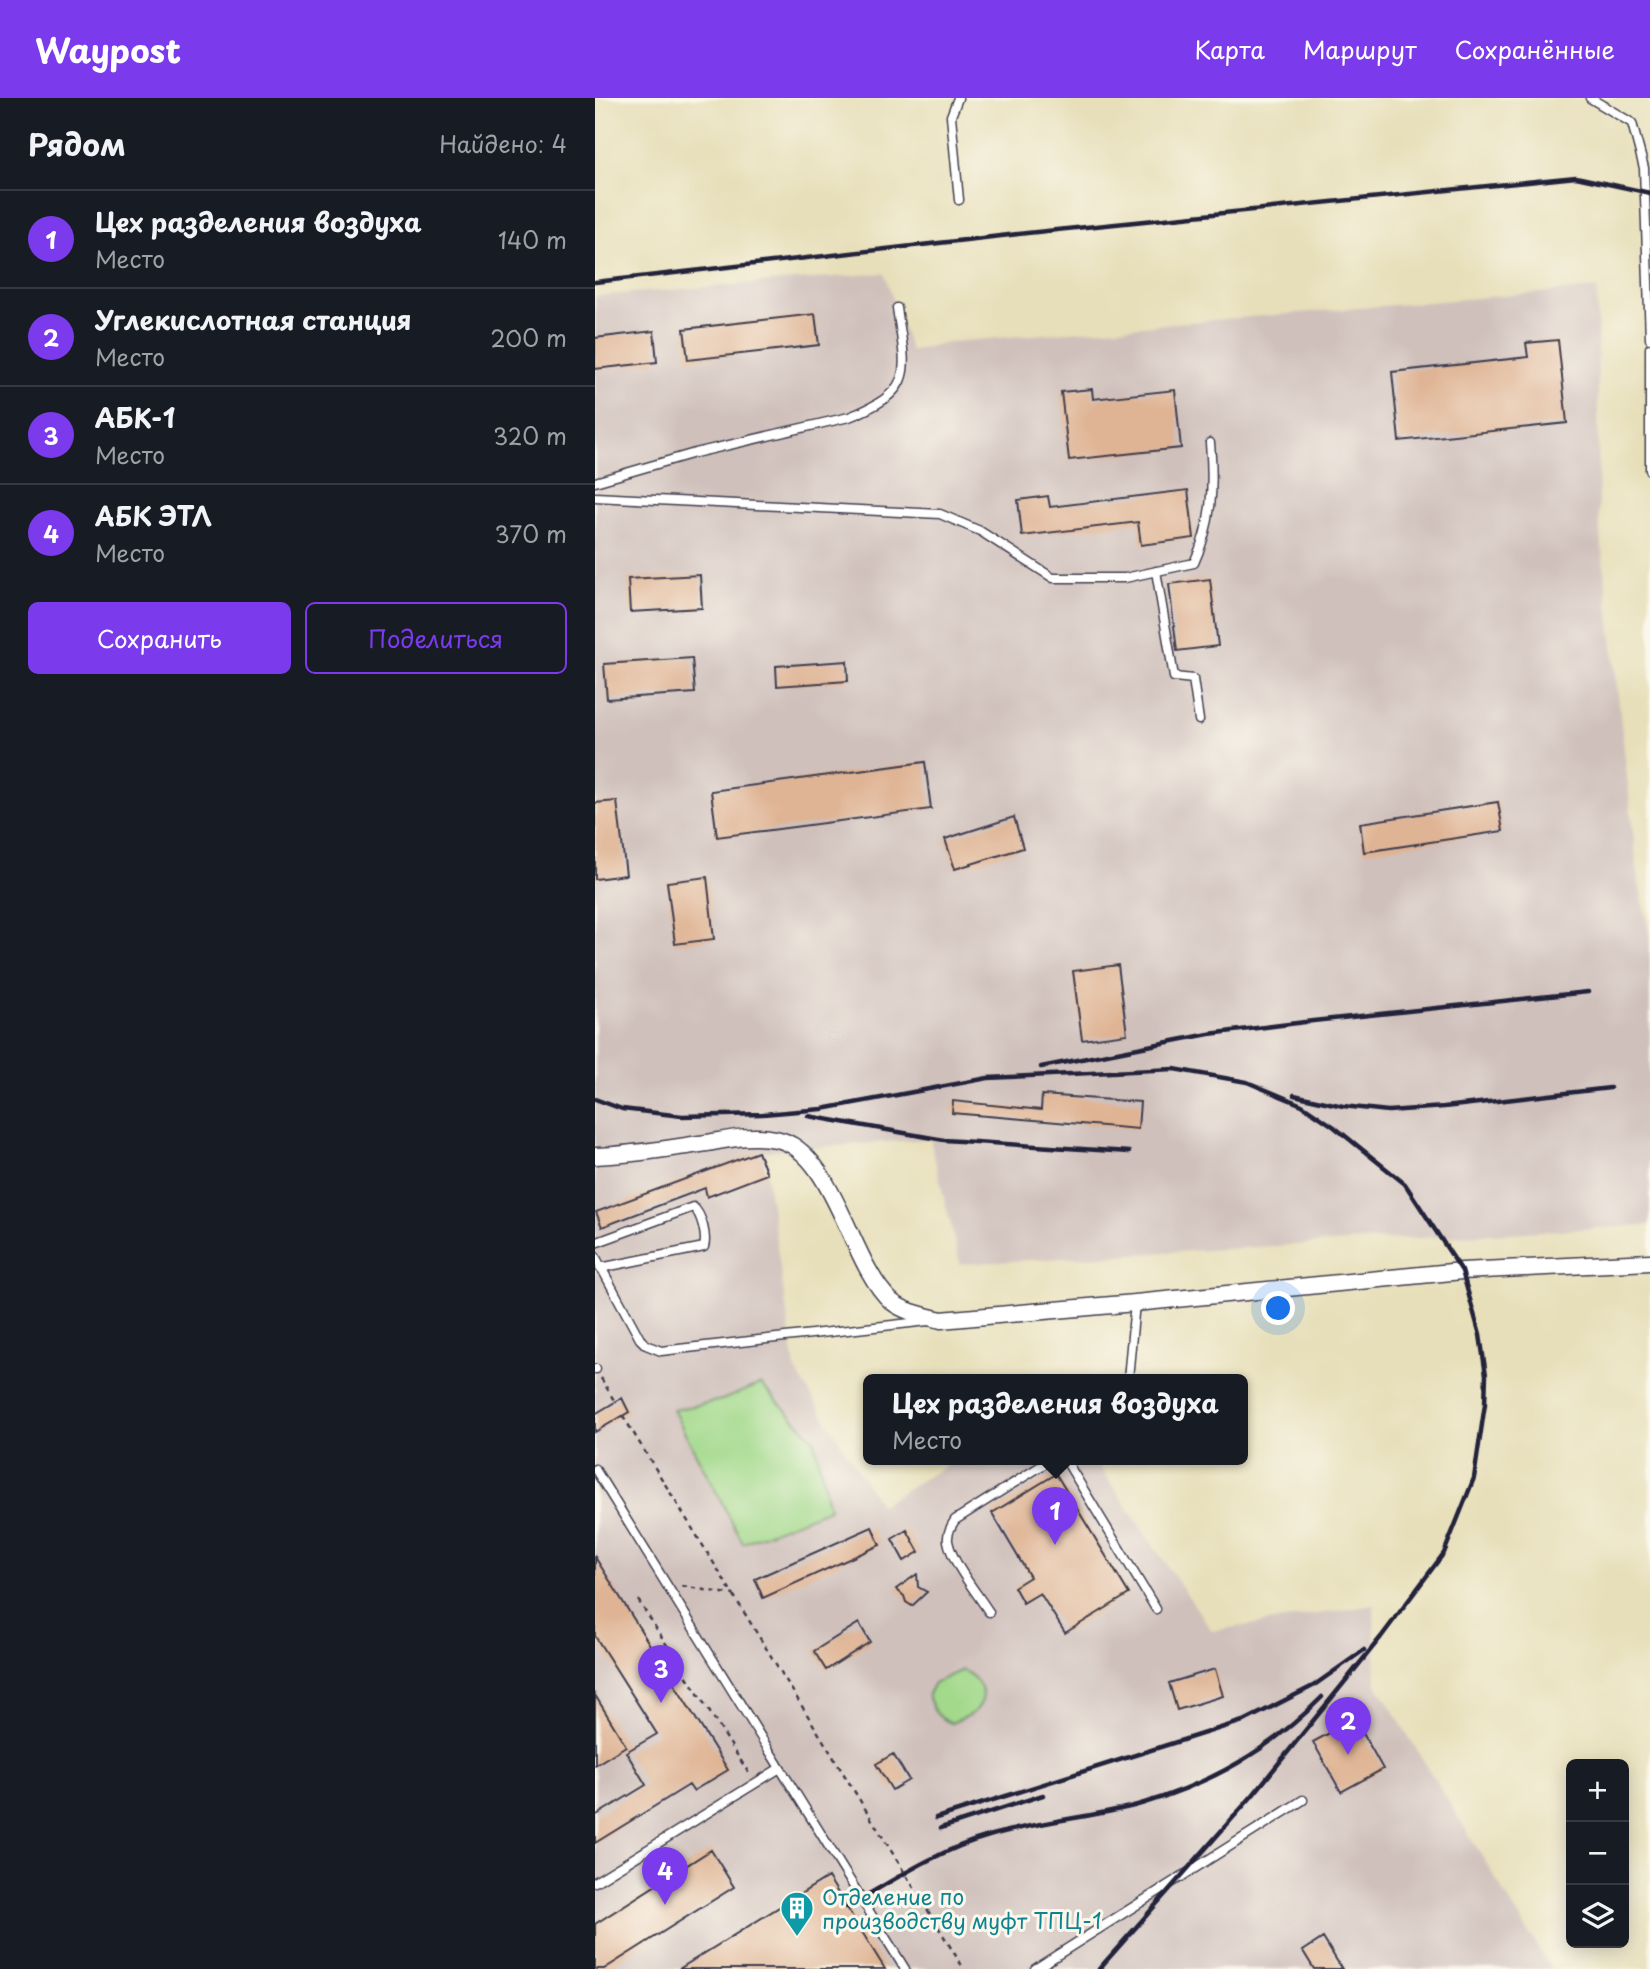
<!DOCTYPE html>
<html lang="ru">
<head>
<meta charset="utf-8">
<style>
  :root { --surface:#171b24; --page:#20242c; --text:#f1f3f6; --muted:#9ea1a6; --line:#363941; --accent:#7c3aed }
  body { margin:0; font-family:"Playpen Sans",sans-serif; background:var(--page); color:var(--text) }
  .controls { position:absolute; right:21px; bottom:21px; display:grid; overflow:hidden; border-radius:10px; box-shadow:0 4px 18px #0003 }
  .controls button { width:63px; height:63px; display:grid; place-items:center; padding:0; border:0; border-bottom:2px solid var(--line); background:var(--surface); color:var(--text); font:35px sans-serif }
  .you { position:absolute; left:684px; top:1211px; width:24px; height:24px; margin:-18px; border:5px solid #fff; border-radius:50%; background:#1a73e8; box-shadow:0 0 0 10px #1a73e833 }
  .badge { display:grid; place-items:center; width:46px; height:46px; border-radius:50%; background:var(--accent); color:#fff; font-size:23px; font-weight:700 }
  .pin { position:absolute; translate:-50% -58px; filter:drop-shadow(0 2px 4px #0008) }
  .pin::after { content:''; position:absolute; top:37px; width:24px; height:21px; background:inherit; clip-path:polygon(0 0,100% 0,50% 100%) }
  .popup { position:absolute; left:268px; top:1276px; width:385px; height:91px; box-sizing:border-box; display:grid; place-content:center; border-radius:10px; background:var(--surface); filter:drop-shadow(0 2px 5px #0005); font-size:23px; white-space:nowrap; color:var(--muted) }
  .popup b { font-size:26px; color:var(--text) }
  .popup::after { content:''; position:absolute; left:50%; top:100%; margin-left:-14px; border:14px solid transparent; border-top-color:var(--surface) }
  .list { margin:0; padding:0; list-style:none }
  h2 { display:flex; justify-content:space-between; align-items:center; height:91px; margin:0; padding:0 28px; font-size:30px }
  h2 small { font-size:23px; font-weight:400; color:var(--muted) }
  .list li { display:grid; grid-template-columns:46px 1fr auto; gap:21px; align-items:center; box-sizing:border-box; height:98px; padding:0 28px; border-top:2px solid var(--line) }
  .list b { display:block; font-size:26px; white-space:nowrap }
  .list p { margin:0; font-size:23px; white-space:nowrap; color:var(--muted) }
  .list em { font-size:23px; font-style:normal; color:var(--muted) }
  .actions { display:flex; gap:14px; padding:21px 28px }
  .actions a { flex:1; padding:16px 0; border:2px solid var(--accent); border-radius:10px; text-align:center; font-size:24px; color:var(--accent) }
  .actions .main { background:var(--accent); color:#fff }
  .icon { flex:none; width:38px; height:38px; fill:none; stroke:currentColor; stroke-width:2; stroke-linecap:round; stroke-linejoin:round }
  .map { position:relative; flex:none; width:1055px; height:1871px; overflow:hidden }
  header { display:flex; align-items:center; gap:42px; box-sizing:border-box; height:98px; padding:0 35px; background:var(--accent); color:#fff }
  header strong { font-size:33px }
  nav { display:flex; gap:38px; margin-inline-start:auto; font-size:24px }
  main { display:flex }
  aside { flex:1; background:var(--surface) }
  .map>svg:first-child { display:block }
  .industrial { fill:#cfc0bb }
  .green { fill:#a2d98b; stroke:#627e63; stroke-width:2 }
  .building { fill:#dfb494 }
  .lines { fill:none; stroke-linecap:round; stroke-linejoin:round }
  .lane-casing { stroke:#403e4e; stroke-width:11 }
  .street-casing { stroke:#403e4e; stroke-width:19 }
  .path { stroke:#403e4e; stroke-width:2.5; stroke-dasharray:5 5; stroke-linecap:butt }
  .lane { stroke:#fff; stroke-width:8 }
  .street { stroke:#fff; stroke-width:16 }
  .rail { stroke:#22223b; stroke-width:4.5 }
  .labels { text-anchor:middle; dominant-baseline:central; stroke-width:6; stroke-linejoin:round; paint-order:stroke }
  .culture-label { font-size:21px; fill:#0d838f; stroke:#fbf7ec; text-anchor:start }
</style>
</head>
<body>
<header>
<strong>Waypost</strong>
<nav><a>Карта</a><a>Маршрут</a><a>Сохранённые</a></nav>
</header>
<main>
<aside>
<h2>Рядом<small>Найдено: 4</small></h2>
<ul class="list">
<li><span class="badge">1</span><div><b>Цех разделения воздуха</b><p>Место</p></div><em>140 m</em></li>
<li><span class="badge">2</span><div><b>Углекислотная станция</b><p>Место</p></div><em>200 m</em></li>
<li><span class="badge">3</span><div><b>АБК-1</b><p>Место</p></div><em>320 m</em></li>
<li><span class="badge">4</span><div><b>АБК ЭТЛ</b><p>Место</p></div><em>370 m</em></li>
</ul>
<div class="actions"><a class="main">Сохранить</a><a>Поделиться</a></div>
</aside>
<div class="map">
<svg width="1055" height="1871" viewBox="0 0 1055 1871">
  <rect width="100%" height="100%" fill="#fbf7ec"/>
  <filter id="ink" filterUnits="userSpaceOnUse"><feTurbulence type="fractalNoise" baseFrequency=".0143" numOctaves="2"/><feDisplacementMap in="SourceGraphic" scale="14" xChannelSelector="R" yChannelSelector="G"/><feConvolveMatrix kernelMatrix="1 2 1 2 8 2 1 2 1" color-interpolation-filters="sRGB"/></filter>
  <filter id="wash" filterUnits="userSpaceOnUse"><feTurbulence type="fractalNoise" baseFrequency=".00686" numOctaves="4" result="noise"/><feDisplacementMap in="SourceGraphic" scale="28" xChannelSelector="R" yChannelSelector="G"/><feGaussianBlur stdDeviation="1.57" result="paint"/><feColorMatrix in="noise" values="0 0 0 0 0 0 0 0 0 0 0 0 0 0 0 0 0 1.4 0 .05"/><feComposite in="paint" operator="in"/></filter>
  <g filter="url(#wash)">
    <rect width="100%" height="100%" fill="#e7dfb9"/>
    <path class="industrial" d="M289,175L316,253L355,244L1002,190L1004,424L1043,779L1055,841V1127L365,1166L335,1041L168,1053L200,1271L285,1407L362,1361H499L617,1533L779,1507L781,1585L956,1871H0V198Z"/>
    <path class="green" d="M166,1286L219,1341L234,1411L148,1445L78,1312L127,1302Z
      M367,1572C382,1579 396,1596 381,1612C375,1618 364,1622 356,1625C341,1619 337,1611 333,1596L339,1585Z"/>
    <g id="blocks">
      <path class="building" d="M220,216L224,247L93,262L89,231Z
        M59,233L62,264L0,271V240Z
        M963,242L972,325L804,343L797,274L933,259L931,245Z
        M497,291L498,301L580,292L586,350L474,362L466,294Z
        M593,392L599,440L546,447L543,424L427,438L423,402L453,398L455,409Z
        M105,477L107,510L35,514L33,481Z
        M615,481L623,548L582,553L574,486Z
        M97,560L100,595L12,601L9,566Z
        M252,563L253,583L182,588L181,568Z
        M330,664L336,711L122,739L116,693Z
        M22,703L31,777L0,781V705Z
        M903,704L908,733L769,754L765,725Z
        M419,719L428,750L360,771L350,741Z
        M112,779L119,841L80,846L72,784Z
        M523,867L532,936L487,942L478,873Z
        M447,997L545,1004L543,1031L357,1015L358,1003L446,1012Z
        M163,1054L172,1076L112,1099L110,1090L7,1129L1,1114Z
        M27,1300L34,1314L0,1334V1316Z
        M461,1376L534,1496L470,1535L445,1495L428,1505L419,1489L435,1479L397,1415Z
        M277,1429L285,1447L168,1500L160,1481Z
        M312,1432L324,1454L309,1463L297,1441Z
        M0,1459L133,1672L98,1693L94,1687L0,1745V1718L51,1687L31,1654L62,1636L0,1538Z
        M322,1476L323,1489L332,1494L317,1508L311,1504L309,1498L301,1491Z
        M264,1525L275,1544L231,1572L219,1553Z
        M620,1571L628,1598L582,1612L574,1585Z
        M0,1597L31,1648L0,1667Z
        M760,1621L788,1671L746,1694L718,1644Z
        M298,1656L314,1682L297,1692L281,1666Z
        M116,1752L139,1789L9,1871H0V1826Z
        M233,1779L290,1871H84Z
        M728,1840L747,1871H719L708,1853Z"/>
    </g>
  </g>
  <g filter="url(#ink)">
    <use href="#blocks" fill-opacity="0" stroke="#403e4e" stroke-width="2"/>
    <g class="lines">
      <defs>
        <path id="lane" d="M363,0L356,18L364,102
          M995,0L1037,25L1049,70L1055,241
          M1055,250V372
          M0,384L100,355L254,319C322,292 311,273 302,210
          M0,399L345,416L385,433L458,480H530L599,465C617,426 619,388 615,345
          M561,473L579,579L598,581L604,622
          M0,1145L98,1109C107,1116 112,1139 109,1149L5,1170
          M0,1158L45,1241L51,1247L66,1253L333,1223
          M0,1271H1
          M533,1281L540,1205
          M470,1361L561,1511
          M0,1371L185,1670
          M394,1514C382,1495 357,1465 353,1443C352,1435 356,1428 360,1422L457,1361
          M0,1784L185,1670L310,1871
          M440,1871L708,1702"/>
        <path id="street" d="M0,1058C38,1057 75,1050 112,1045C135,1041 158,1036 181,1041C239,1052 255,1166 296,1203C309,1214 330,1218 346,1222L540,1205L867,1173L1055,1164"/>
      </defs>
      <use href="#lane" class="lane-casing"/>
      <use href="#street" class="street-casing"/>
      <path class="path" d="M6,1280L20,1304
        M28,1318L369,1871
        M87,1488L139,1497
        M43,1502L155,1677"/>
      <use href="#lane" class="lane"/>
      <use href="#street" class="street"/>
      <path class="rail" d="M0,184L432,135L981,79L1055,95
        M446,969L614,936L718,923L993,894
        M699,997L748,1008L793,1013L849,1009L1015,990
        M0,1001L27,1011L87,1018L168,1016L227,1011L393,980L579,971L652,984L707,1007L738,1028L810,1086L867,1173L885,1237L891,1277L890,1306L879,1380L849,1455L786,1539L658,1697L504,1871
        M213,1018L349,1042L534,1054
        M341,1720L651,1622L718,1588L769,1552
        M346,1730L448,1697
        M252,1809C297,1783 343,1752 394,1738C444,1723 496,1720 546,1706C617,1685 675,1652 727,1599"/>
    </g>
  </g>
  <defs>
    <symbol id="building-pin" viewBox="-11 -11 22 30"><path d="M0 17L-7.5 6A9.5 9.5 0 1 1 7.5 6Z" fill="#0f9aa8" stroke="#fbf7ec"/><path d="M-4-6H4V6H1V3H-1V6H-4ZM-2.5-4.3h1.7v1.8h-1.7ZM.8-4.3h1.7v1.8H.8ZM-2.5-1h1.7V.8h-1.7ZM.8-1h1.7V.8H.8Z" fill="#fff"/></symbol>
  </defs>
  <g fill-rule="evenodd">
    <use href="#building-pin" x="183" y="1791" width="38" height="52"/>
  </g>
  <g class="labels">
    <g class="culture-label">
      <text x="227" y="1798">Отделение по<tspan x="227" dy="24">производству муфт ТПЦ-1</tspan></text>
    </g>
  </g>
</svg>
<div class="controls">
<button>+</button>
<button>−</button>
<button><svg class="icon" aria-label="layers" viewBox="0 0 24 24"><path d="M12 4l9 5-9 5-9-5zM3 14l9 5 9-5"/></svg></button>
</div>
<div class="you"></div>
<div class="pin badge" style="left:460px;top:1447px">1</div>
<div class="popup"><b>Цех разделения воздуха</b>Место</div>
<div class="pin badge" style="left:753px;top:1657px">2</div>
<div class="pin badge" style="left:66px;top:1605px">3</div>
<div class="pin badge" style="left:70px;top:1807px">4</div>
</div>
</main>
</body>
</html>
